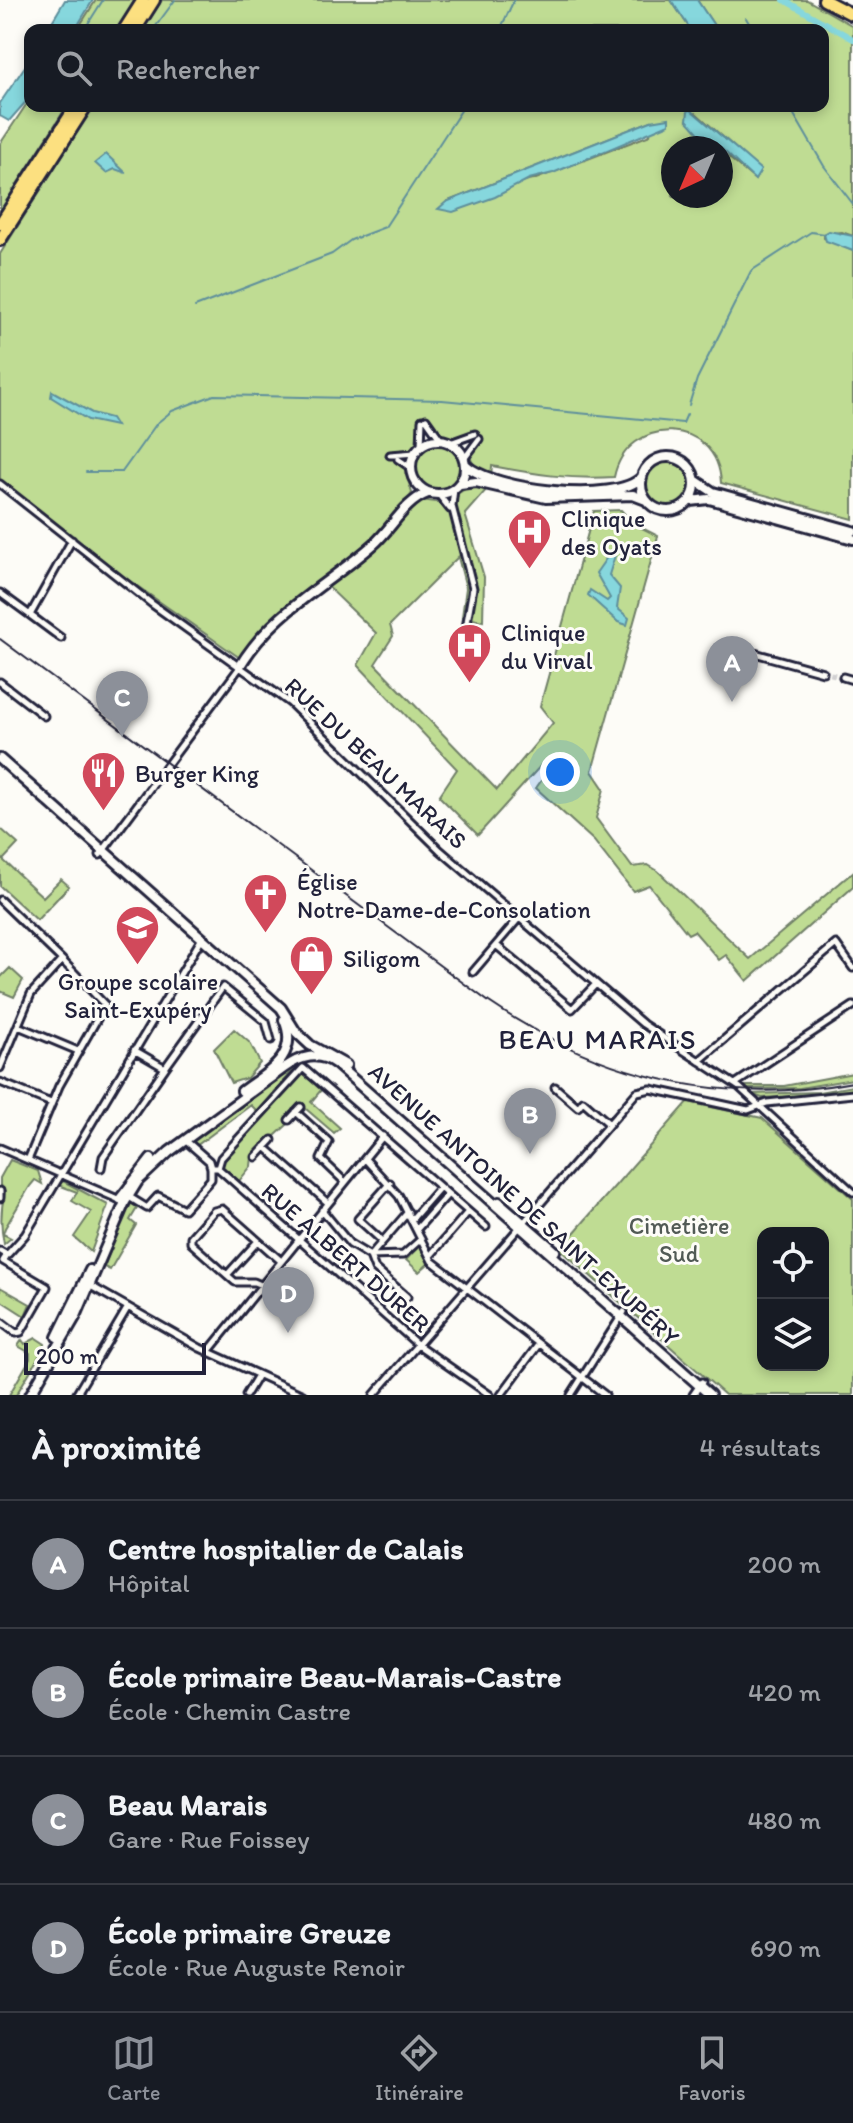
<!DOCTYPE html>
<html lang="fr">
<head>
<meta charset="utf-8">
<style>
  :root { --surface:#171b24; --page:#20242c; --text:#f1f3f6; --muted:#9ea1a6; --line:#363941; --accent:#8c9099 }
  body { margin:0; font-family:Itim,sans-serif; background:var(--page); color:var(--text) }
  .controls { position:absolute; right:24px; bottom:24px; display:grid; overflow:hidden; border-radius:16px; box-shadow:0 4px 12px #0003 }
  .controls button { width:72px; height:72px; display:grid; place-items:center; padding:0; border:0; border-bottom:2px solid var(--line); background:var(--surface); color:var(--text); font:40px sans-serif }
  .compass { position:absolute; left:661px; top:136px; width:72px; height:72px; border-radius:50%; background:var(--surface); box-shadow:0 4px 12px #0003; rotate:224deg }
  .scale { position:absolute; left:24px; bottom:20px; width:182px; box-sizing:border-box; padding-left:8px; border:4px solid #22223b; border-top:0; font-size:22px; line-height:28px; white-space:nowrap; color:#22223b; -webkit-text-stroke:6px #fdfcf7; paint-order:stroke }
  .you { position:absolute; left:560px; top:772px; width:28px; height:28px; margin:-20px; border:6px solid #fff; border-radius:50%; background:#1a73e8; box-shadow:0 0 0 12px #1a73e833 }
  .badge { display:grid; place-items:center; width:52px; height:52px; border-radius:50%; background:var(--accent); color:#fff; font-size:26px; font-weight:700 }
  .pin { position:absolute; translate:-50% -66px; filter:drop-shadow(0 2px 4px #0008) }
  .pin::after { content:''; position:absolute; top:42px; width:28px; height:24px; background:inherit; clip-path:polygon(0 0,100% 0,50% 100%) }
  .list { margin:0; padding:0; list-style:none }
  h2 { display:flex; justify-content:space-between; align-items:center; height:104px; margin:0; padding:0 32px; font-size:34px }
  h2 small { font-size:26px; font-weight:400; color:var(--muted) }
  .list li { display:grid; grid-template-columns:52px 1fr auto; gap:24px; align-items:center; box-sizing:border-box; height:128px; padding:0 32px; border-top:2px solid var(--line) }
  .list b { display:block; font-size:30px; white-space:nowrap }
  .list p { margin:0; font-size:26px; white-space:nowrap; color:var(--muted) }
  .list em { font-size:26px; font-style:normal; color:var(--muted) }
  .icon { flex:none; width:44px; height:44px; fill:none; stroke:currentColor; stroke-width:2; stroke-linecap:round; stroke-linejoin:round }
  .map { position:relative; flex:none; width:853px; height:1395px; overflow:hidden }
  .search { position:absolute; background:var(--surface); box-shadow:0 4px 12px #0003; left:24px; right:24px; top:24px; height:88px; display:flex; align-items:center; gap:20px; box-sizing:border-box; padding:0 28px; border-radius:16px; color:var(--muted); font-size:30px }
  .sheet { height:616px; background:var(--surface) }
  nav { display:flex; justify-content:space-around; align-items:center; box-sizing:border-box; height:112px; border-top:2px solid var(--line); background:var(--surface); font-size:22px; color:var(--muted) }
  nav a { display:grid; justify-items:center; gap:4px }
  nav .on { color:var(--accent) }
  .map>svg:first-child { display:block }
  .green { fill:#bfdc93; stroke:#707f67; stroke-width:2; fill-rule:evenodd }
  .water { fill:#86d7dd; stroke:#5e8f9c; stroke-width:2 }
  .lines { fill:none; stroke-linecap:round; stroke-linejoin:round }
  .stream { stroke:#5e8f9c; stroke-width:2 }
  .canal { stroke:#86d7dd; stroke-width:6 }
  .street-tunnel { stroke:#d1d0d1; stroke-width:5; stroke-dasharray:5 2.5; stroke-linecap:butt }
  .street-casing { stroke:#22223b; stroke-width:11 }
  .secondary-casing { stroke:#22223b; stroke-width:14 }
  .highway-casing { stroke:#22223b; stroke-width:16 }
  .street { stroke:#fdfcf7; stroke-width:5 }
  .secondary { stroke:#fdfcf7; stroke-width:8 }
  .highway { stroke:#fce080; stroke-width:10 }
  .rail { stroke:#22223b; stroke-width:2 }
  .labels { text-anchor:middle; dominant-baseline:central; stroke-width:6; stroke-linejoin:round; paint-order:stroke }
  .poi-label { font-size:24px; fill:#22223b; stroke:#fdfcf7; text-anchor:start }
  .street-label { font-size:24px; fill:#22223b; stroke:#fdfcf7 }
  .park-label { font-size:24px; fill:#515a55; stroke:#fdfcf7 }
  .quarter-label { font-size:28px; letter-spacing:2px; fill:#22223b; stroke:#fdfcf7 }
</style>
</head>
<body>
<div class="map">
<svg width="853" height="1395" viewBox="0 0 853 1395">
  <rect width="100%" height="100%" fill="#fdfcf7"/>
  <filter id="ink" filterUnits="userSpaceOnUse"><feTurbulence type="fractalNoise" baseFrequency=".0125" numOctaves="2"/><feDisplacementMap in="SourceGraphic" scale="16" xChannelSelector="R" yChannelSelector="G"/><feConvolveMatrix kernelMatrix="1 2 1 2 8 2 1 2 1" color-interpolation-filters="sRGB"/></filter>
  <g filter="url(#ink)">
    <path class="green" d="M96,0H135L116,30H77Z
      M162,0H671L691,30H143Z
      M697,0H807L853,26V236L842,232L824,234V238L853,251V519L721,483C718,416 627,414 614,477C571,480 534,474 492,466L491,475C469,464 463,457 483,440L476,431L455,439L442,436L429,416L419,420L418,441L406,454L405,470L412,493L404,506L421,500L443,503L473,484L487,489L465,514L484,577L483,621L462,617L466,588L458,557L390,625L393,636L375,664L497,790L553,723L540,706L594,511L621,510L634,524L658,536L592,771L604,789L596,818L632,867L648,865L658,871L750,959L853,872V887L747,981L726,955L719,960L694,931L688,934L649,885L633,891L594,841L536,788L550,768L544,762L478,835L439,796L457,769L358,665L376,633L321,580L282,611L240,658L120,574L0,481V254L94,106H823V30H717ZM696,113L760,170L755,180L721,151V196H673V148H718L687,120ZM651,121L650,135L536,179C522,178 495,198 478,202C468,205 456,202 446,202Z
      M30,99V106H67L0,211V144Z
      M416 468a23 23 0 1 1 46 0a23 23 0 1 1-46 0Z
      M645 484a23 23 0 1 1 46 0a23 23 0 1 1-46 0Z
      M0,828L18,844L3,860L43,897L61,879L69,886L37,920L0,886Z
      M10,968L23,980L14,997L0,991V978Z
      M234,1029L250,1043L260,1063L247,1078L231,1083L214,1049Z
      M296,1066L258,1112L251,1105L196,1146L193,1141Z
      M301,1073L322,1089L311,1102L340,1128L334,1133L299,1103L285,1119L288,1124L252,1157L251,1166L239,1181L224,1171L221,1164Z
      M853,1073V1079L800,1088L747,1089L745,1086H784Z
      M853,1086V1090L843,1093L762,1098L751,1094L819,1092Z
      M688,1102L762,1118L853,1199V1395H725L560,1249ZM763,1233H823V1365H763Z
      M10,1160L38,1171L42,1184L35,1180L30,1186L5,1228L3,1234L11,1238L4,1244C0,1226 0,1211 5,1192L0,1186V1178Z
      M63,1181L108,1205L91,1252L74,1237L91,1212L72,1201L77,1192L58,1185Z
      M130,1200L139,1205L130,1220L136,1225L110,1270L104,1267Z
      M419,1246L429,1263L419,1272L406,1260Z
      M0,1287L30,1304L25,1316L0,1300Z
      M36,1338L45,1344L44,1348L16,1395H9L30,1359V1353L18,1346L22,1340L25,1344Z"/>
    <path class="water" d="M65,0H93L75,30H47Z
      M671,0H697L717,30H691Z
      M30,59V97L9,121L0,116V103Z
      M691,110L761,170L755,180L721,148L704,139L687,120L688,111Z
      M669,118V124L553,173L529,179L495,197L453,212L438,209L446,202L651,121Z
      M106,154L126,173L115,169L106,173L95,163Z
      M829,231L853,236V251L826,241L824,234Z
      M52,391L92,413L111,418L116,426L88,420L51,397Z
      M612,550L616,552L609,575L620,588L617,608L629,618L627,625L618,622L588,595L590,590L607,601L610,598L596,573Z"/>
    <g class="lines">
      <path class="stream" d="M746,18L753,30
        M84,30L103,0
        M153,30L175,0
        M500,30L514,0
        M789,106L824,166L853,204
        M195,307L332,254L351,240L385,227L464,106
        M689,405L697,379L751,271L811,232L825,234
        M86,472H122L157,423L172,411L214,395L442,400L683,423L687,414"/>
      <path class="canal" d="M784,0L853,39"/>
      <path class="street-tunnel" d="M738,648L751,652
        M823,672L843,677"/>
      <defs>
        <path id="street" d="M426,419L441,440
          M450,443L475,434
          M421,446L422,420
          M390,455L415,453
          M398,459L411,468
          M464,459L479,439
          M0,484L152,604L290,703L440,850L643,1024L739,1087L853,1192
          M454,489L452,506L473,588L464,639
          M439,495L450,509
          M0,593L30,615
          M61,638L30,615L72,540
          M751,652L823,672
          M843,677L853,680
          M0,682L44,716
          M100,855L240,667
          M0,900L62,960L31,994L0,1068
          M519,918L496,945L572,1009L596,984
          M473,972L496,945
          M18,1026L78,1051
          M134,1050L165,1068L223,987L266,1022L271,1040
          M699,1061L836,944L853,968
          M0,1082L51,1103
          M735,1084L853,1006
          M555,1087L578,1107L583,1101L608,1123
          M296,1112L329,1142L321,1159L345,1182
          M289,1120L301,1107
          M185,1140L209,1161L211,1168H218L418,1345L490,1395
          M265,1147L328,1203
          M0,1148L120,1200
          M256,1157L272,1140
          M365,1159L399,1196L432,1261L605,1395
          M28,1160L59,1086L105,1005L62,960
          M101,1168L103,1157L165,1068
          M218,1168L221,1158L303,1068L486,1227
          M0,1191V1198
          M126,1195L147,1208L158,1196L184,1209L211,1179V1168
          M322,1210L350,1244L370,1256L403,1255L421,1239
          M412,1219L440,1187
          M417,1229L448,1194
          M382,1241L358,1219L390,1183
          M0,1251L7,1255L25,1235L202,938
          M430,1256L468,1212
          M227,1275L258,1241
          M89,1285L200,1348L303,1395
          M261,1285L254,1282H235L191,1243V1237L214,1211L222,1209L281,1261
          M407,1297L375,1269L370,1256L408,1212
          M0,1321L16,1333L21,1332L47,1287L3,1261L7,1255
          M208,1352L383,1136
          M76,1395L128,1307
          M246,1395L258,1375
          M374,1395L637,1092L651,1089L748,1110L767,1103L853,1094
          M501,1395L538,1345
          M571,1395L624,1312
          M693,1395L702,1382"/>
        <path id="secondary" d="M411 467a27 27 0 1 1 54 0a27 27 0 1 1-54 0Z
          M641 484a27 27 0 1 1 54 0a27 27 0 1 1-54 0Z
          M466,465C492,490 616,505 642,477
          M695,480L713,492L853,531
          M460,484L476,482L546,498L633,495L646,500
          M690,501L709,499L853,539
          M240,666C272,612 329,584 374,544C392,528 405,501 428,493
          M0,759L281,1008L296,1032L310,1045L346,1065
          M242,1091C268,1072 300,1056 284,1020
          M120,1199L151,1159
          M499,1202L555,1251
          M57,1337L90,1270
          M30,1395L77,1314L125,1202L138,1181L169,1152L284,1068C301,1056 318,1051 336,1064L710,1395"/>
        <path id="highway" d="M824,0L853,15
          M124,30L143,0
          M135,30L154,0
          M0,224L76,106
          M0,240L86,106"/>
      </defs>
      <use href="#street" class="street-casing"/>
      <use href="#secondary" class="secondary-casing"/>
      <use href="#highway" class="highway-casing"/>
      <use href="#street" class="street"/>
      <use href="#secondary" class="secondary"/>
      <use href="#highway" class="highway"/>
      <path class="rail" d="M0,639L489,1002C599,1077 721,1107 853,1082"/>
    </g>
  </g>
  <defs>
    <symbol id="hospital-pin" viewBox="-11 -11 22 30"><path d="M0 17L-7.5 6A9.5 9.5 0 1 1 7.5 6Z" fill="#d1495b" stroke="#fdfcf7"/><path d="M-5-5h3v3.5h4V-5h3V5h-3V1.5h-4V5h-3Z" fill="#fff"/></symbol>
    <symbol id="restaurant-pin" viewBox="-11 -11 22 30"><path d="M0 17L-7.5 6A9.5 9.5 0 1 1 7.5 6Z" fill="#d1495b" stroke="#fdfcf7"/><path d="M-5-6h1v4h1v-4h1v4h1v-4h1v5L-1.5 .5V6h-2V.5L-5-1ZM5-6V6H3V1.5H1.5Q1.5-4 5-6Z" fill="#fff"/></symbol>
    <symbol id="church-pin" viewBox="-11 -11 22 30"><path d="M0 17L-7.5 6A9.5 9.5 0 1 1 7.5 6Z" fill="#d1495b" stroke="#fdfcf7"/><path d="M-1.2-6h2.4v3.5h3.3v2.4h-3.3V6h-2.4V-.1h-3.3v-2.4h3.3Z" fill="#fff"/></symbol>
    <symbol id="school-pin" viewBox="-11 -11 22 30"><path d="M0 17L-7.5 6A9.5 9.5 0 1 1 7.5 6Z" fill="#d1495b" stroke="#fdfcf7"/><path d="M0-5L7-2L0 1L-7-2ZM-4 1L0 2.5L4 1V4Q0 6-4 4Z" fill="#fff"/></symbol>
    <symbol id="shop-pin" viewBox="-11 -11 22 30"><path d="M0 17L-7.5 6A9.5 9.5 0 1 1 7.5 6Z" fill="#d1495b" stroke="#fdfcf7"/><path d="M-5-2.5h2.3a2.7 3.5 0 0 1 5.4 0H5L5.5 6h-11ZM-1.5-2.5h3a1.5 2.3 0 0 0-3 0Z" fill="#fff"/></symbol>
  </defs>
  <g fill-rule="evenodd">
    <use href="#hospital-pin" x="504" y="506" width="51" height="69"/>
    <use href="#hospital-pin" x="444" y="620" width="51" height="69"/>
    <use href="#restaurant-pin" x="78" y="748" width="51" height="69"/>
    <use href="#church-pin" x="240" y="870" width="51" height="69"/>
    <use href="#school-pin" x="112" y="902" width="51" height="69"/>
    <use href="#shop-pin" x="286" y="932" width="51" height="69"/>
  </g>
  <g class="labels">
    <g class="poi-label">
      <text x="561" y="518">Clinique<tspan x="561" dy="28">des Oyats</tspan></text>
      <text x="501" y="632">Clinique<tspan x="501" dy="28">du Virval</tspan></text>
      <text x="135" y="773">Burger King</text>
      <text x="297" y="881">Église<tspan x="297" dy="28">Notre-Dame-de-Consolation</tspan></text>
      <text x="343" y="958">Siligom</text>
      <text x="138" y="981" text-anchor="middle">Groupe scolaire<tspan x="138" dy="28">Saint-Exupéry</tspan></text>
    </g>
    <g class="street-label">
      <text transform="translate(376 763) rotate(43)">RUE DU BEAU MARAIS</text>
      <text transform="translate(524 1204) rotate(42)">AVENUE ANTOINE DE SAINT-EXUPÉRY</text>
      <text transform="translate(346 1257) rotate(41)">RUE ALBERT DURER</text>
    </g>
    <g class="park-label">
      <text x="679" y="1225">Cimetière<tspan x="679" dy="28">Sud</tspan></text>
    </g>
    <g class="quarter-label">
      <text x="598" y="1039">BEAU MARAIS</text>
    </g>
  </g>
</svg>
<div class="controls">
<button><svg class="icon" aria-label="locate" viewBox="0 0 24 24"><circle cx="12" cy="12" r="6"/><path d="M12 2v4M12 18v4M2 12h4M18 12h4"/></svg></button>
<button><svg class="icon" aria-label="layers" viewBox="0 0 24 24"><path d="M12 4l9 5-9 5-9-5zM3 14l9 5 9-5"/></svg></button>
</div>
<svg class="compass" viewBox="-18 -18 36 36"><path d="M0-13l5 13h-10z" fill="#e53935"/><path d="M0 13l5-13h-10z" fill="#9ea1a6"/></svg>
<div class="scale">200 m</div>
<div class="you"></div>
<div class="pin badge" style="left:732px;top:702px">A</div>
<div class="pin badge" style="left:530px;top:1154px">B</div>
<div class="pin badge" style="left:122px;top:737px">C</div>
<div class="pin badge" style="left:288px;top:1333px">D</div>
<div class="search"><svg class="icon" aria-label="search" viewBox="0 0 24 24"><circle cx="10" cy="10" r="6"/><path d="M15 15l6 6"/></svg>Rechercher</div>
</div>
<section class="sheet">
<h2>À proximité<small>4 résultats</small></h2>
<ul class="list">
<li><span class="badge">A</span><div><b>Centre hospitalier de Calais</b><p>Hôpital</p></div><em>200 m</em></li>
<li><span class="badge">B</span><div><b>École primaire Beau-Marais-Castre</b><p>École · Chemin Castre</p></div><em>420 m</em></li>
<li><span class="badge">C</span><div><b>Beau Marais</b><p>Gare · Rue Foissey</p></div><em>480 m</em></li>
<li><span class="badge">D</span><div><b>École primaire Greuze</b><p>École · Rue Auguste Renoir</p></div><em>690 m</em></li>
</ul>
</section>
<nav>
<a class="on"><svg class="icon" aria-label="map" viewBox="0 0 24 24"><path d="M3 6l6-2 6 2 6-2v14l-6 2-6-2-6 2zM9 4v14M15 6v14"/></svg>Carte</a>
<a><svg class="icon" aria-label="directions" viewBox="0 0 24 24"><path d="M12 3l9 9-9 9-9-9zM9 14v-3h6M13 9l2 2-2 2"/></svg>Itinéraire</a>
<a><svg class="icon" aria-label="saved" viewBox="0 0 24 24"><path d="M7 4h10v16l-5-4-5 4z"/></svg>Favoris</a>
</nav>
</body>
</html>
